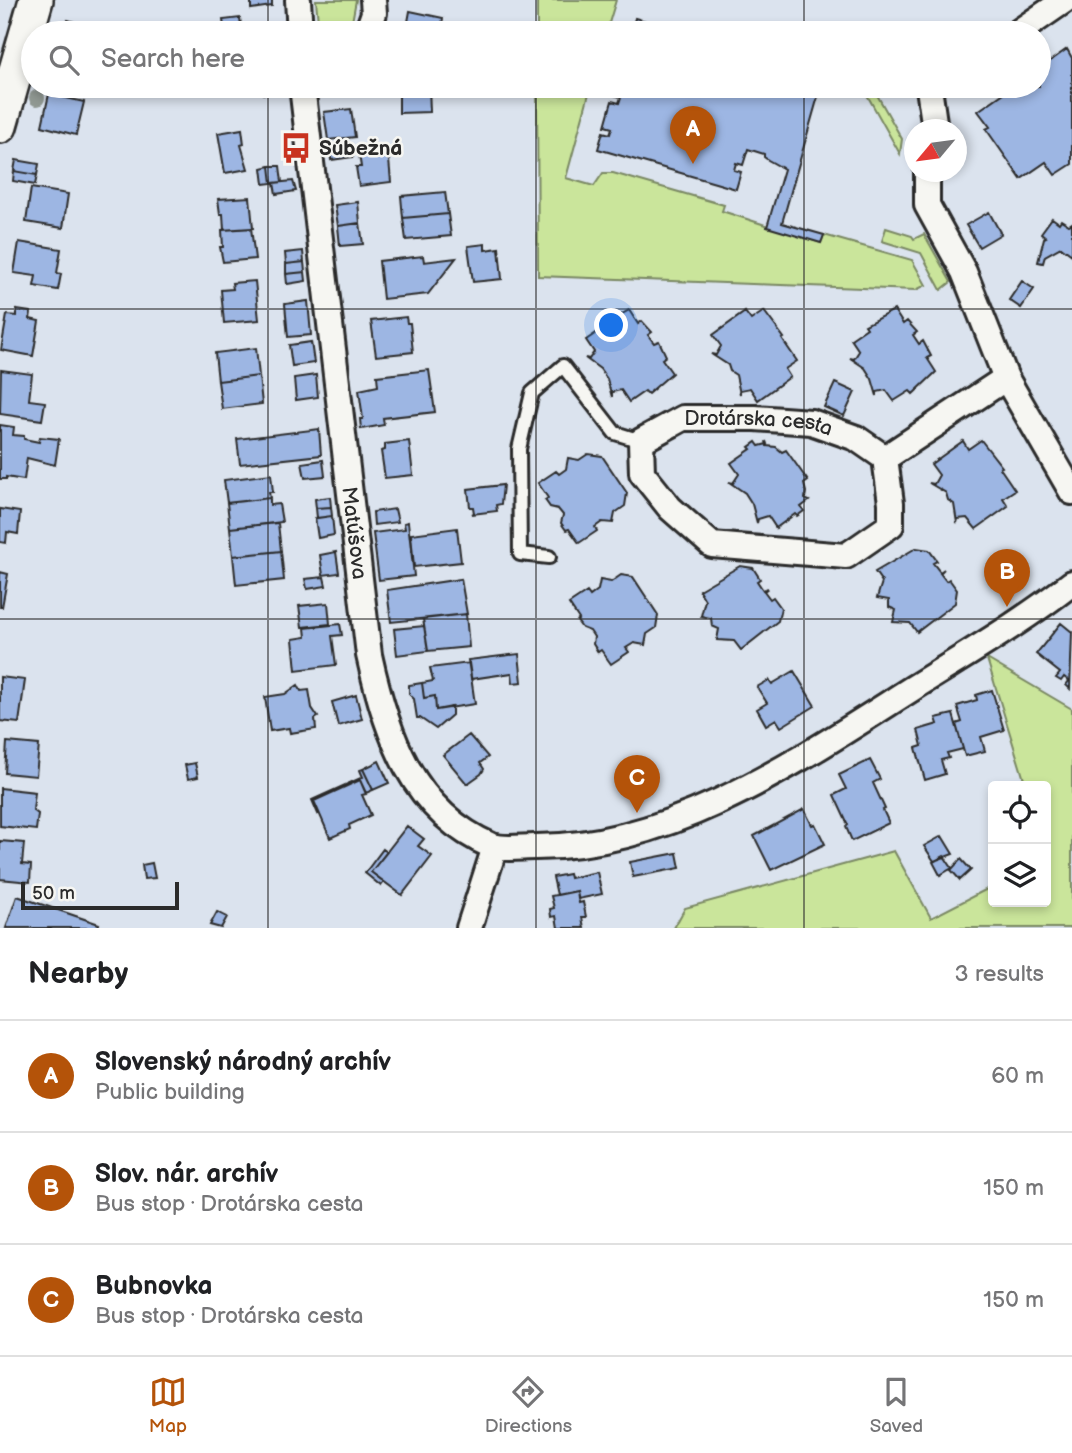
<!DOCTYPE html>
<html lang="en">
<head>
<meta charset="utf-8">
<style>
  :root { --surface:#fff; --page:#f6f6f6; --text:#202124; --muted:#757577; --line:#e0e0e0; --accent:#b45309 }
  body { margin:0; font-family:"Balsamiq Sans",sans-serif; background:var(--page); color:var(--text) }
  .controls { position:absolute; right:21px; bottom:21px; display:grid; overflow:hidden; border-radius:7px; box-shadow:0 4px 10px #0003 }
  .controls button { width:63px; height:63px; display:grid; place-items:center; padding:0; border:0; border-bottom:2px solid var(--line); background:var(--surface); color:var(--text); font:35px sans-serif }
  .compass { position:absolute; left:904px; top:119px; width:63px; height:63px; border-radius:50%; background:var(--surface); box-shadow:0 4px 10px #0003; rotate:241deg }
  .scale { position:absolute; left:21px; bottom:18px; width:158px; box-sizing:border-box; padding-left:7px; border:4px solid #2b2b2b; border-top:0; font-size:19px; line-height:24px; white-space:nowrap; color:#2b2b2b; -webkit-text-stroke:5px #f6f6f2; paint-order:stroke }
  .you { position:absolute; left:612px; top:326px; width:24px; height:24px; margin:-18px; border:5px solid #fff; border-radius:50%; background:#1a73e8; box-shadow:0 0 0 10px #1a73e833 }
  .badge { display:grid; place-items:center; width:46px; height:46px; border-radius:50%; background:var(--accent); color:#fff; font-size:23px; font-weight:700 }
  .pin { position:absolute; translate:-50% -58px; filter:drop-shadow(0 2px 4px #0008) }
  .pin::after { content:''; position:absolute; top:37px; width:24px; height:21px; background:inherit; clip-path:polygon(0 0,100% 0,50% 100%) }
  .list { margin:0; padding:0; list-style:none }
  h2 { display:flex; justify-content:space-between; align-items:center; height:91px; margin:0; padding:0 28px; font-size:30px }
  h2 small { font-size:23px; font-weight:400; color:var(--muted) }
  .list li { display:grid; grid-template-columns:46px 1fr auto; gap:21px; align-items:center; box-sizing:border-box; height:112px; padding:0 28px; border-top:2px solid var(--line) }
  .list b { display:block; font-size:26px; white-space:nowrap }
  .list p { margin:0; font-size:23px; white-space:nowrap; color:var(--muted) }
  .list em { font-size:23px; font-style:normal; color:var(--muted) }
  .icon { flex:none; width:38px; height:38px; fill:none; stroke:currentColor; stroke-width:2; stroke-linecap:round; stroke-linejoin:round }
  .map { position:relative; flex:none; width:1072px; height:928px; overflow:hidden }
  .search { position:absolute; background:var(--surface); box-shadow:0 4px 10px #0003; left:21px; right:21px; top:21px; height:77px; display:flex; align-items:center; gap:18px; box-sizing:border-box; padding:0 24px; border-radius:38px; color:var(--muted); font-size:26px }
  .sheet { height:427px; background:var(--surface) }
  nav { display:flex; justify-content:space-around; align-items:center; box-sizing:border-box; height:98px; border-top:2px solid var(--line); background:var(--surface); font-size:19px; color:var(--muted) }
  nav a { display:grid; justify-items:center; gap:4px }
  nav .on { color:var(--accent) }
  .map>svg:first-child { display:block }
  .green { fill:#cae59b; stroke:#7a8863; stroke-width:2 }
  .building { fill:#9db6e3; stroke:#2b2b2b; stroke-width:2 }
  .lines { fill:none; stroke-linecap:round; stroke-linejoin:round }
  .lane-casing { stroke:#2b2b2b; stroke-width:18 }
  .street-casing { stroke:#2b2b2b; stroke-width:30 }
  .secondary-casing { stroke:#2b2b2b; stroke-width:38 }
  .lane { stroke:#f6f6f2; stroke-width:12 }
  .street { stroke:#f6f6f2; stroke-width:24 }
  .secondary { stroke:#f6f6f2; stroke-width:33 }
  .tree { fill:#909892 }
  .grid { fill:none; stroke:#2b2b2b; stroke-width:2; stroke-opacity:0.55 }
  .labels { text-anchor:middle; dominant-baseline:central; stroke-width:5; stroke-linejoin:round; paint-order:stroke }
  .poi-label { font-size:21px; font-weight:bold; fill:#2b2b2b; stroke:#f6f6f2; text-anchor:start }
  .street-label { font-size:21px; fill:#2b2b2b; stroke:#f6f6f2 }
</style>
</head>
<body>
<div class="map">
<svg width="1072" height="928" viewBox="0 0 1072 928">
  <rect width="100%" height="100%" fill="#dbe3ee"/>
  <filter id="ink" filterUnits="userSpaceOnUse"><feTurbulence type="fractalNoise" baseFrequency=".0143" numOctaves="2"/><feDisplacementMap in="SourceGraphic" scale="14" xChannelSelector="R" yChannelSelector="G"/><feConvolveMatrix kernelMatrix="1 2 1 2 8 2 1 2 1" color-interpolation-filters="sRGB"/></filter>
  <g filter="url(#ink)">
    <path class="green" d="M316,0H356L350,33H319Z
      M537,0H616L606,33H537Z
      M537,86H591L566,178L594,186L603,173H613L724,205L722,211L821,243L824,235L912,260L926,285L916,290L538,276Z
      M862,86H872L902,139L900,154Z
      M886,228L912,236L914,239L924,234L951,282L941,290L921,253L882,241Z
      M987,659L1072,709V928H674L685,908L894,851L931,918L993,886V902H1046V859L1048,857L1046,849V786H1026Z"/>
    <path class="building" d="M251,0H272V6L251,9Z
      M410,11L443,18L441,33H406Z
      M240,18L241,25L251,24L252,33H225L223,20Z
      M635,18L688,33H631Z
      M68,20L104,31L103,33H64Z
      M1067,49L1072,58V164L1055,175L1046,162L1021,179L986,129L990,127L978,111L1014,86H1039V69Z
      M263,86H281L282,92L263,94Z
      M399,86H429L430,112L399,113Z
      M616,86H766L765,90L793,93L794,90L806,93L808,88L815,90L816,86H821L782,223L824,235L821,243L767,227L784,169L768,160L764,157V154L748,149L743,165L736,163L734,170L741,172L736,189L598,149L603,132L610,134L612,128L605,126L612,101L619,103L621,97L614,95Z
      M49,94L84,102L76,135L42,126Z
      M351,109L355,137L328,140L324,112Z
      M242,129L244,144L241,145L248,169L225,173L218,133Z
      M351,144L353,157L331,160L330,146Z
      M380,151L389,160L391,182L359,186L356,167H361L359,154Z
      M16,160L39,164L37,175L14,171Z
      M270,166H280L282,182L272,183Z
      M270,166L272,183L264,184L262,168Z
      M14,171L37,175L35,185L13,181Z
      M293,181L296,191L276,194L274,183Z
      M31,188L68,194L63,228L26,222Z
      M445,192L448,214L403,218L401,196Z
      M250,197L253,228L224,230L223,214H220L218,199Z
      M358,202L360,223L338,226L335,205Z
      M989,212L1001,234L979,247L966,225Z
      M448,214L451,236L406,240L403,218Z
      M1052,218L1059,223L1061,220L1069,225L1072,223V255L1061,247L1045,256L1043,263L1038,262L1044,238L1046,237L1041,233Z
      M360,223L363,244L340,246L338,226Z
      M251,228L255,259L223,262L220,247H223L222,230Z
      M19,242L61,249L57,273L61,274L58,290L34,286L36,276L14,273Z
      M485,244V250L499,248L502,279L473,282L468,246Z
      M303,251L304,262L286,264L285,253Z
      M423,256L424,262L456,258L428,294L383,299L379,261Z
      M304,262L305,272L286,274V264Z
      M305,272L306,281L287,284L286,274Z
      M255,281L259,320L224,323L221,290L233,289L232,283Z
      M1022,281L1034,289L1021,308L1009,300Z
      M308,301L311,335L288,337L285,304Z
      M17,310L31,312L30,319L39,321L33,356L1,350L7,315L17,316Z
      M629,310L638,324L642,321L652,332L648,335L654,343L659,341L666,356L662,359L672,373L648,394L645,391L629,402L621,390L612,392V397L607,379L600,369L585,358L589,359L594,352L586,340L602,329L600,326Z
      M894,310L903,324L907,321L917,332L913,335L919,344L923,341L931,356L927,358L936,372L913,394L910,391L894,401L886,390L877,392V396L872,379L865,368L850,358L854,359L859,351L851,339L867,328L865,325Z
      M764,311L784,338L782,339L797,361L785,369L790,377L758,400L750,388L740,390V394L736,375L730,371L728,365L711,354L716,355L721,346L713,335L745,312L751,320Z
      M406,317L407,323H410L413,352L376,356L371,321Z
      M311,342L314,363L292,366L289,345Z
      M256,348L259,376L218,381L215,353Z
      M1,370L32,374L29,400L45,402L42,420L0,414Z
      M429,370L435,412L383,418L384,425L361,429L360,419H363L359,390L378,386L377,376Z
      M316,375L318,397L296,400L294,378Z
      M259,376L262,404L222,409L218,381Z
      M835,383L855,392L844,416L824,407Z
      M0,425L14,427L13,435L24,436V439L39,442L40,437L59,439L55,465L27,458L24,480L6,477V479H0Z
      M319,429L321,455L240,464L237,439Z
      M981,440L1002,467L1000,468L1015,490L1003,498L1008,506L976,529L967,518L958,519L957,523L954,504L948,500L946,493L929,483L934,484L939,475L931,464L963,441L968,449Z
      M409,441L413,475L385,478L381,451L385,450V444Z
      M766,441L767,446L776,447L782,452L786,450L808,481L804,484L806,492L805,499L809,501L801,507L804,511L797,516L795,514L776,528L768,516L758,519L757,523L752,504L745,493L729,482L733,483L739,474L731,463L751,449L749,447L756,442L759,446L767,444Z
      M588,454L602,456L627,493L625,506L615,513L613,523L602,522L595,527L597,531L579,543L569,529L566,530L561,523L563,515L558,509L550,507L545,500L548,498L538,483L556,471L559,474L566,469L568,458L579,460Z
      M323,460L325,476L305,478L302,463Z
      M271,474L273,492H269L270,498L227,503L224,480Z
      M503,485L501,504L496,505L497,511L472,514L474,513L473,507H470L468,489Z
      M330,497L331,507L316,508L315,499Z
      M270,498V505L279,504L282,522L230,528L227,503Z
      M331,507L332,516L317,518L316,508Z
      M0,509L20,512L18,534L7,532L6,543L0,542Z
      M395,509L398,522L374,525L373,512Z
      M332,516L334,535L318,538L315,518Z
      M408,522L414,576L379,580L373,533L405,529L404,523Z
      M278,523L281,551L233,556L230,528Z
      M457,528L461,562L414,567L411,534Z
      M916,548L929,550L937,561L933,563L940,572L944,569L940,573L946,581L949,579L957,590L955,603L917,632L910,623L893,622L896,610L889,607V600L877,598L882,582L875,572Z
      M281,551L284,580L236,585L233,556Z
      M336,552L339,573L323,575L320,555Z
      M740,566L753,568L760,579L757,581L763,590L768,588L764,591L770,599L773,597L781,608L778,621L741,650L734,641L717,640L719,629L712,626L711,618L701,616L705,600L699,590Z
      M0,572L8,574L2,607H0Z
      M621,575L633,577L658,615L656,628L647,634L645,645L634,643L626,648L629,652L611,664L601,650L598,652L593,644L594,637L590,631L582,628L577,621L579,619L569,604L587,592L590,596L598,590L600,580L611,582Z
      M324,577L326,586L307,589L305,579Z
      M461,579L467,614L391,622L387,590Z
      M328,603L330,624L302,627L299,606Z
      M466,614L469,647L428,651L423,619L467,614Z
      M1061,623L1072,632L1070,689L1066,685L1069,681L1064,677L1061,681L1056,678L1060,673L1036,654Z
      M340,624L342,635L332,636L336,665L296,670L293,639L306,637L305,628Z
      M424,626L428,651L397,655L394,629Z
      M519,654L522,682L513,683L512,673L471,679L468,660Z
      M469,663L475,704L436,710L435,696L424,698L422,683L433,681L430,668Z
      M794,671L815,706L781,727L776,719L766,725L757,709L767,703L757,687L769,680L772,684Z
      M0,677L25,680L19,723L0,721Z
      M422,683L424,698L435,696L436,710L452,707V715L436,729L420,718H417L414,699L409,694V685Z
      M298,685L301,691L309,690L312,708L318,717L315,719L316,729L290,733L289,728L270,731L265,697L285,694Z
      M992,690L1004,730L981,737L985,751L965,756L956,724L962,722L957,706L977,700L976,695Z
      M356,695L362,719L338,726L332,702Z
      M953,714L963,749L947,753L949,758L941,760L945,774L925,780L916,748L922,746L918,730L938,724L936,718Z
      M469,735L488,757L480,763L484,769L481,774L467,784L443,755Z
      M7,742L39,745L36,776L5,773Z
      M870,760L880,779L873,783L885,809L883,810L889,823L852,841L846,827L848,825L834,795L846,789L839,775Z
      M379,761L389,783L373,790L363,769Z
      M195,763L198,777L188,779L185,765Z
      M363,769L373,790L366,793L360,780L314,801L319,813L318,814L312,800L363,777L360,770Z
      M360,780L366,794L362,795L371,815L349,825L350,829L330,838L314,801Z
      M0,788L35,792L33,810L38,814L36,830L0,826Z
      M804,809L812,825L815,824L825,844L771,870L754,836Z
      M407,826L424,839L418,846L432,856L402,895L371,872Z
      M942,836L953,854L934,861L924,846Z
      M0,841L24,843L22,864L31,865L30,882L0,879Z
      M383,849L387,852L371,872L384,882L381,886L365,873Z
      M677,853L680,868L633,877L630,862Z
      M944,856L952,868L940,875L933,862Z
      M961,859L971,870L960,880L951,870Z
      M152,863L155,878L144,879L142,865Z
      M597,872L602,894L578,899L577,891L557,895L553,877L569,874L570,878Z
      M577,891L579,903L583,902L586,917H582L584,928H558L556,916L551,917L550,909L554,908L551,896Z
      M17,896L99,924L98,928H6Z
      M217,912L227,917L221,928L210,925Z"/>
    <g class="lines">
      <defs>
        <path id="lane" d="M549,557L520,554L519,449L532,393L563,366L615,433L641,441"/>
        <g id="street">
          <path d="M298,0L300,33"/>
          <path d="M367,33L374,13L373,0"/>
          <path d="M1017,33L1065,0"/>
          <path id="s1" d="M302,86L369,655C386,733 412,812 492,846C504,850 522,847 534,847C672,848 801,759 913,688C967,654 1022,622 1072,583"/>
          <path d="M933,130L934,122L929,88L933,86"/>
          <path d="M927,172V205L964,272L1006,378L1072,492"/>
          <path id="s2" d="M885,458L891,503V525L846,556L712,545L670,508L642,473L641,441L683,418H755L811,422L856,438L885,458L1006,378"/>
          <path d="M469,928L495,847"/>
        </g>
        <path id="secondary" d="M0,126L36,0"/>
      </defs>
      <use href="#lane" class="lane-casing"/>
      <use href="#street" class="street-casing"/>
      <use href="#secondary" class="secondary-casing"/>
      <use href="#lane" class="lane"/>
      <use href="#street" class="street"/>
      <use href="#secondary" class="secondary"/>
    </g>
    <circle class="tree" cx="37" cy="98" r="8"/>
  </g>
  <path class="grid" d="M268,0V33M536,0V33M804,0V33M268,86V928M536,86V928M804,86V928M0,309H1072M0,619H1072"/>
  <defs>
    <symbol id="bus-bare" viewBox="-9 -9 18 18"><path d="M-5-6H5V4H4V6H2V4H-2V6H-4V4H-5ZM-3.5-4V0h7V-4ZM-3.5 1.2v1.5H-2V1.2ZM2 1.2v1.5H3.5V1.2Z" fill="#c8321e" stroke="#f6f6f2" stroke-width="2.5" paint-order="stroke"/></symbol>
  </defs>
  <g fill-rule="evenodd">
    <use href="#bus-bare" x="274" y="126" width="44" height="44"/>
  </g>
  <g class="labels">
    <g class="poi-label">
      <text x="319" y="148">Súbežná</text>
    </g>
    <g class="street-label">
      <text stroke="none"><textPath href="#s2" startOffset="513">Drotárska cesta</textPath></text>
      <text stroke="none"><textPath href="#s1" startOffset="450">Matúšova</textPath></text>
    </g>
  </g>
</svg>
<div class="controls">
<button><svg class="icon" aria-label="locate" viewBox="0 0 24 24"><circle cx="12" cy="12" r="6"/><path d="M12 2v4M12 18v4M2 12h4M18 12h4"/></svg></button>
<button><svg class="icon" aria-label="layers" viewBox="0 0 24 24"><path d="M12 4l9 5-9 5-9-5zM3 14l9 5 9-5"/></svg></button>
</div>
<svg class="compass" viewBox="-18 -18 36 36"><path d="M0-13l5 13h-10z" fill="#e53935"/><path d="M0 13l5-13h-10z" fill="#757577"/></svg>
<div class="scale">50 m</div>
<div class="you"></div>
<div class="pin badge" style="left:693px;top:164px">A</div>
<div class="pin badge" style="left:1007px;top:607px">B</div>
<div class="pin badge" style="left:637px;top:813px">C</div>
<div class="search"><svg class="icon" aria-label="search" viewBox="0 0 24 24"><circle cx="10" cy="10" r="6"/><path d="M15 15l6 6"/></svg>Search here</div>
</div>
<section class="sheet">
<h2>Nearby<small>3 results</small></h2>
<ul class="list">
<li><span class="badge">A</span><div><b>Slovenský národný archív</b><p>Public building</p></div><em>60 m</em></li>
<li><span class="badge">B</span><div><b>Slov. nár. archív</b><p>Bus stop · Drotárska cesta</p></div><em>150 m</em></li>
<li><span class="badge">C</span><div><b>Bubnovka</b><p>Bus stop · Drotárska cesta</p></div><em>150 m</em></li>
</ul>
</section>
<nav>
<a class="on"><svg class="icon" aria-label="map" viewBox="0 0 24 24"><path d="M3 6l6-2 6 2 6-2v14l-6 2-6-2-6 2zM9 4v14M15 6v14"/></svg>Map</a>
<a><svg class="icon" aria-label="directions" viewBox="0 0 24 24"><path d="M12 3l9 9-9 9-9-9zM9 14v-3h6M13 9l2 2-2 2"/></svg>Directions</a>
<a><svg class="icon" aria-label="saved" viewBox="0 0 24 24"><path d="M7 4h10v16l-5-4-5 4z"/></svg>Saved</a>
</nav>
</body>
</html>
